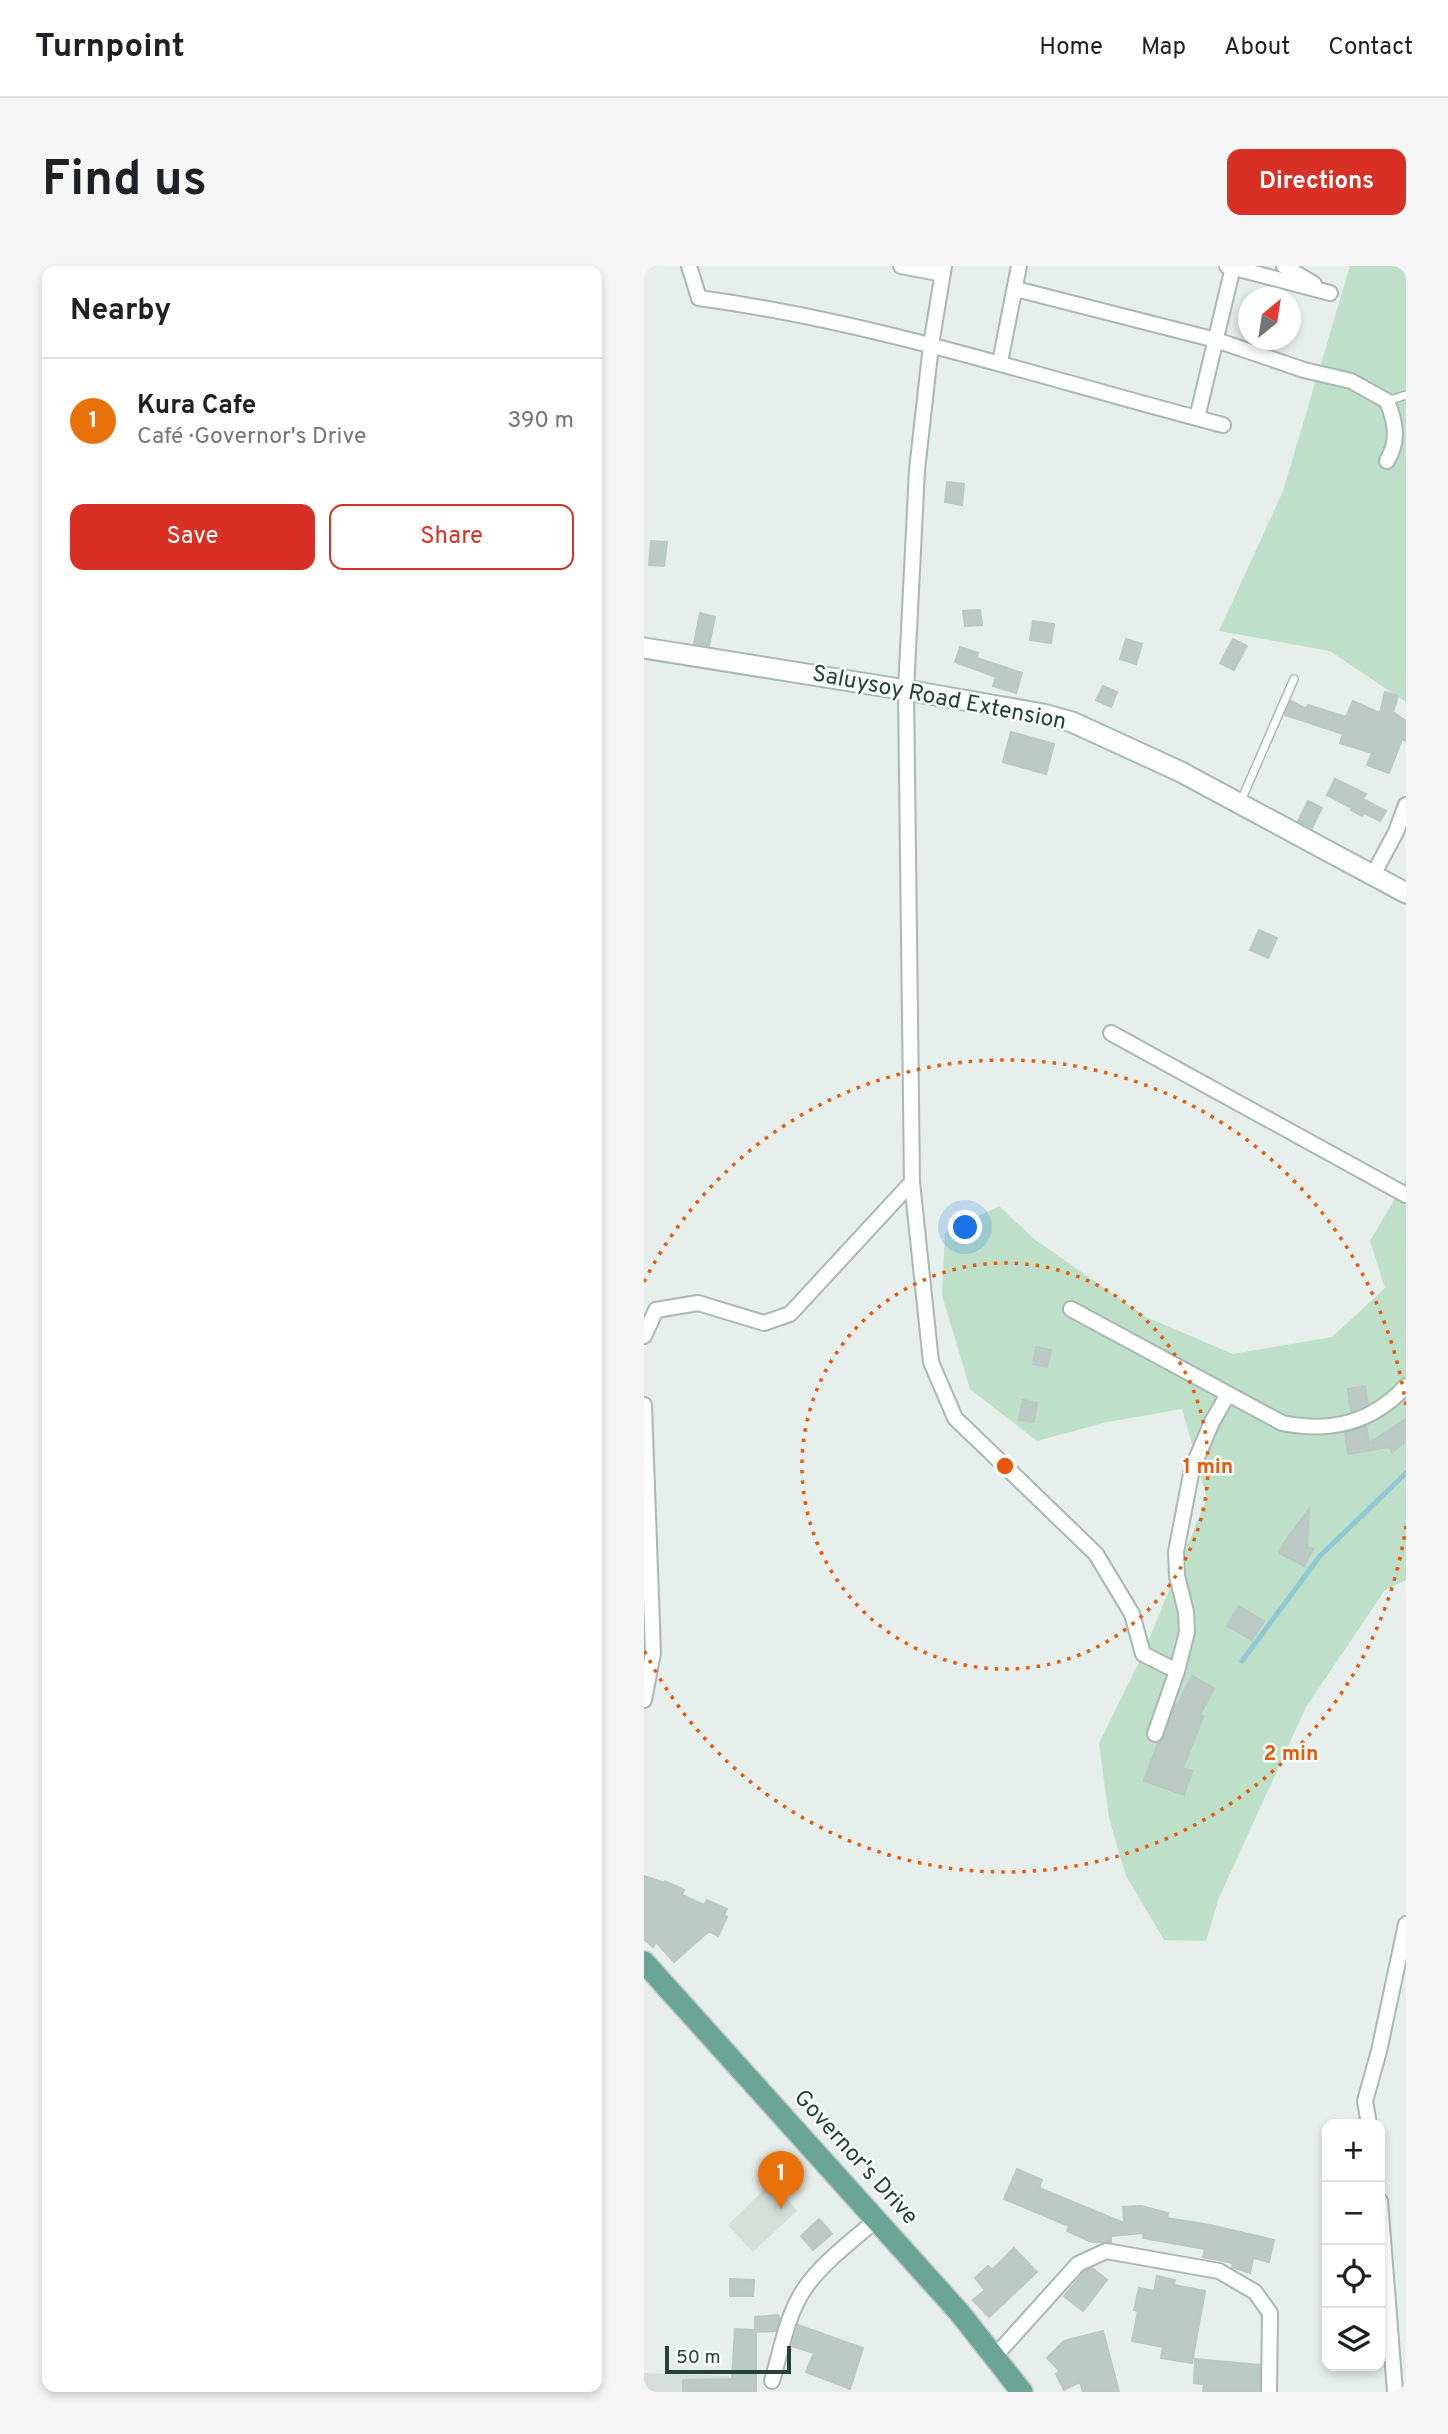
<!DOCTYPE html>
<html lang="en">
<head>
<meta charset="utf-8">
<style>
  :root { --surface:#fff; --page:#f6f6f6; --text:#202124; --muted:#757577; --line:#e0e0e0; --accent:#d93025 }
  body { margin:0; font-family:Overpass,sans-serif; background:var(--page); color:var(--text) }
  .controls { position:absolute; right:21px; bottom:21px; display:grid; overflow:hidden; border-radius:14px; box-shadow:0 4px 10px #0003 }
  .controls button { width:63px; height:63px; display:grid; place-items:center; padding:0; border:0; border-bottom:2px solid var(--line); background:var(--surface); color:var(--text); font:35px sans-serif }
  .compass { position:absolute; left:594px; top:21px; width:63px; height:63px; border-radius:50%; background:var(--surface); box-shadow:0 4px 10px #0003; rotate:30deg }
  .scale { position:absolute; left:21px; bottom:18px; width:126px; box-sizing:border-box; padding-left:7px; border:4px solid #24423a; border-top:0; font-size:19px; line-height:24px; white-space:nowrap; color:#24423a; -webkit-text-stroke:5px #f7fbf9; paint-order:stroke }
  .you { position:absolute; left:322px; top:962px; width:24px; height:24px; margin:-18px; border:5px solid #fff; border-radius:50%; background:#1a73e8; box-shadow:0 0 0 10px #1a73e833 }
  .badge { display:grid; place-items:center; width:46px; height:46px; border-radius:50%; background:var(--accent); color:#fff; font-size:23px; font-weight:700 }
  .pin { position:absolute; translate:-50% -58px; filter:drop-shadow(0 2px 4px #0008) }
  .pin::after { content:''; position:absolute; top:37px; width:24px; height:21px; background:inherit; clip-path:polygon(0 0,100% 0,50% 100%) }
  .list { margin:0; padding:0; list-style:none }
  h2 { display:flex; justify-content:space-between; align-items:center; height:91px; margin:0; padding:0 28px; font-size:30px }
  h2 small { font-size:23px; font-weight:400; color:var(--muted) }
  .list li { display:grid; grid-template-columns:46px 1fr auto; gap:21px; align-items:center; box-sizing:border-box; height:126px; padding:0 28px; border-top:2px solid var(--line) }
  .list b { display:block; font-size:26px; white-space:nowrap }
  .list p { margin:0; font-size:23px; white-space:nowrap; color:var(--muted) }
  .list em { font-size:23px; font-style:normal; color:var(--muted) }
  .actions { display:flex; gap:14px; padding:21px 28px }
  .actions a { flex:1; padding:16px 0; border:2px solid var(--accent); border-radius:14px; text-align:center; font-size:24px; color:var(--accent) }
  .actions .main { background:var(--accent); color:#fff }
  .icon { flex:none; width:38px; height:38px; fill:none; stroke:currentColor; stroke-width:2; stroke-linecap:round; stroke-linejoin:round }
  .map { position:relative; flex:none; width:762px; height:2126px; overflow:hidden; border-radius:14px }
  header { display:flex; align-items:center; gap:42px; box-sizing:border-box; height:98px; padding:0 35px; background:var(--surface); border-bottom:2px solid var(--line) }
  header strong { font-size:33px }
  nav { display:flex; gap:38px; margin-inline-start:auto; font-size:24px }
  .intro { display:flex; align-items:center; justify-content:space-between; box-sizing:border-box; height:168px; padding:0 42px }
  h1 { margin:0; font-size:49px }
  .button { padding:18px 32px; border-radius:14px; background:var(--accent); color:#fff; font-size:24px; font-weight:700 }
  main { display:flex; gap:42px; padding:0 42px }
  aside { flex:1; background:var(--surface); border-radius:14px; box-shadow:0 4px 10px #0003 }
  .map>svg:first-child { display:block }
  .built { fill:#d4dfda }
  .green { fill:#bfe0c8 }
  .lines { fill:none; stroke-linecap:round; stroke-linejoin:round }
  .stream { stroke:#8ec9d4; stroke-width:5 }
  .building { fill:#bbcac4; stroke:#b8c9c2; stroke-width:2 }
  .service-casing { stroke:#a8b8b2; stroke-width:10 }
  .minor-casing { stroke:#a8b8b2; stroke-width:18 }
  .secondary-casing { stroke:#a4bbb3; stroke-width:23 }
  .primary-casing { stroke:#c2cac8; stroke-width:24 }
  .service { stroke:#fff; stroke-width:7 }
  .minor { stroke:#fff; stroke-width:14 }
  .secondary { stroke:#fff; stroke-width:19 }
  .primary { stroke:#6aa596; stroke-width:21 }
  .ring { fill:none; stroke:#e8590c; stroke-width:3.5; stroke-dasharray:3.5 7 }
  .labels { text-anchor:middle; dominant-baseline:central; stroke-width:5; stroke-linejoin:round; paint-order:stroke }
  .street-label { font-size:23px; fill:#24423a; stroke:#f7fbf9 }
  .centre { fill:#e8590c; stroke:#f7fbf9; stroke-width:3.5 }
  .ring-label { font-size:21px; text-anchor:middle; font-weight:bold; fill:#e8590c; stroke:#f7fbf9; stroke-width:5; stroke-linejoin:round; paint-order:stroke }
</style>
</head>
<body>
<header>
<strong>Turnpoint</strong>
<nav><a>Home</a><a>Map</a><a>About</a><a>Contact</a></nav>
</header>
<div class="intro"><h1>Find us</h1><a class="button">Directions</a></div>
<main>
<aside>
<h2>Nearby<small></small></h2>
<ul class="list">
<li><span class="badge" style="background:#e8710a">1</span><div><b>Kura Cafe</b><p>Café · Governor's Drive</p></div><em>390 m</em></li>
</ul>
<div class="actions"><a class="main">Save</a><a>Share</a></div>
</aside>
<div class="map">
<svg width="762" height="2126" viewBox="0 0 762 2126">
  <rect width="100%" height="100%" fill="#e6efeb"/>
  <path class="built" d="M129,1915L153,1945L109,1986L84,1959Z
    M0,2107L85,2110L88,2126H0Z"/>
  <path class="green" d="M706,0H762V436L686,385L575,365L639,225Z
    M762,914V1314L741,1324L662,1441L575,1632L562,1675L520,1674L482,1610L465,1552L455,1477L499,1388L563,1232L538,1143L463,1156L393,1175L326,1123L298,1029L301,967L355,940L390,973L502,1051L589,1088L688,1071L741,1022L726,975Z"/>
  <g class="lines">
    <path class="stream" d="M598,1395L676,1290L762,1207"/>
  </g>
  <path class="building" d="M303,216L320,218L318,239L301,236Z
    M7,275L23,276L20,300L5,299Z
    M336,344L338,359L321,360L319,345Z
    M56,347L71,351L65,380L50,378Z
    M389,355L410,358L407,377L386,374Z
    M482,373L498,378L492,398L476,393Z
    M589,373L603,380L590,404L576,397Z
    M316,381L334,387L333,392L378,407L372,427L349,420L352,411L311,396Z
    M459,420L473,426L467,441L452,434Z
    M741,426L754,430L749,446L762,455V475L758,473L745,507L723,499L728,487L696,477L699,468L641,449L647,435L662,443L664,439L702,451L709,435L736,447Z
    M367,466L410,478L402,508L359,496Z
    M691,513L722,528L719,533L742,545L736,555L720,547L718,550L707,544L708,542L683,529Z
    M664,535L678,542L668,562L654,555Z
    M615,664L633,672L624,692L606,684Z
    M392,1081L407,1084L403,1101L389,1098Z
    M721,1120L724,1138L707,1145L704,1123Z
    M379,1134L393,1137L390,1156L375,1154Z
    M762,1153V1176L748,1186L745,1181L704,1188L701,1168L722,1160L725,1177Z
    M665,1243L663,1281L669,1283L660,1300L635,1287L639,1278Z
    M595,1340L620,1355L608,1374L583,1360Z
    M548,1410L570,1422L556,1449L559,1450L539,1502L548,1505L540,1529L500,1515L514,1477L520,1472L531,1439L533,1440Z
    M0,1610L20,1617L21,1615L40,1624L38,1629L60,1639L63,1634L83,1643L80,1649L83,1651L74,1670L65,1665L30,1696L12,1676L9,1681L0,1673Z
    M373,1903L398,1914L395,1922L480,1957L479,1941L497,1940L524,1947L523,1952L566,1959L630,1974L625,1996L609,1992L606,2007L588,2001L589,1997L559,1991L561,1983L499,1972L500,1967L467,1970V1976H448L423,1965L425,1960L360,1933Z
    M175,1953L188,1968L169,1984L157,1970Z
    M370,1982L393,2006L345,2051L329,2034L341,2024L331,2012L344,2000L348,2004Z
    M448,2002L463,2014L439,2045L420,2030L440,2006Z
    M513,2010L531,2014L530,2019L561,2025L548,2097L517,2092L519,2081L488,2075L494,2045L490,2044L495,2022L510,2025Z
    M86,2013L110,2014L109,2030H86Z
    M134,2049L136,2052L132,2065L112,2066V2126H39V2114L88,2113L91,2063L111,2064V2051Z
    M154,2059L219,2082L206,2123L162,2106L170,2087L148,2080Z
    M459,2065L475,2126H439L436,2116L420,2124L412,2108L416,2105L403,2092L420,2075Z
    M551,2093L616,2099L615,2126H559L560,2118L550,2117Z"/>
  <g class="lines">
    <defs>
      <path id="service" d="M743,135L762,129
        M596,537L650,413"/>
      <path id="minor" d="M45,0L55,32C233,56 405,114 579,159
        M257,0L299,8
        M300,0L287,79L273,204L262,424L268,916L287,1096L311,1152L452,1288L488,1348L499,1388L533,1405
        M583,0L686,27
        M640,0L670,18
        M372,23L572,74L660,104L707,115L743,135C752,157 755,175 743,195
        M356,96L375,0
        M553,152L589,1
        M729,609L752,566L762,539
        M467,767L762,929
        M427,1043L638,1157C687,1167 728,1157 762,1120
        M0,1070L12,1044L54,1037L120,1057L146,1048L268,916
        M0,1139L9,1387L0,1434
        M511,1468L533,1405L543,1366L542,1346L533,1310L532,1286L548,1203L568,1156L584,1128
        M725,1858L721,1835L735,1785L762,1658
        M736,1935L751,2126
        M351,2090L434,1998L462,1985L575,2005L611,2026L626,2047L625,2126
        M128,2115C137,2085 143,2048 161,2022C179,1996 208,1975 232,1954"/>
      <path id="secondary" d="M0,382L262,424L399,448L428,456L537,506L762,627"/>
      <path id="primary" d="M0,1696L315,2046L378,2126"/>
    </defs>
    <use href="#service" class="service-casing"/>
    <use href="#minor" class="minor-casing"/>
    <use href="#secondary" class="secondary-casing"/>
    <use href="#primary" class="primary-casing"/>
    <use href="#service" class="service"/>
    <use href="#minor" class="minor"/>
    <use href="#secondary" class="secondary"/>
    <use href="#primary" class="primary"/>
  </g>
  <g class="ring">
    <circle cx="361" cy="1200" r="203"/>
    <path d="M762 1260A405 405 0 0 1 0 1384M0 1016A405 405 0 0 1 762 1140"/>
  </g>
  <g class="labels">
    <g class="street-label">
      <text transform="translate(295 433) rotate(11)">Saluysoy Road Extension</text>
      <text transform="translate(211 1892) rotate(48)">Governor's Drive</text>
    </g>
  </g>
  <circle cx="361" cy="1200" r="10" class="centre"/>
  <g class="ring-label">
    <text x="564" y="1207">1 min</text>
    <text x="647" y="1494">2 min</text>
  </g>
</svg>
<div class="controls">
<button>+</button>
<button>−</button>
<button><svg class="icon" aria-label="locate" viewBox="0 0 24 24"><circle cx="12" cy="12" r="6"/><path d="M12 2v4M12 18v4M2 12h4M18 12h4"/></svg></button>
<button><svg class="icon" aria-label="layers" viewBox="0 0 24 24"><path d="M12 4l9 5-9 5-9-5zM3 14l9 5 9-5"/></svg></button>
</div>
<svg class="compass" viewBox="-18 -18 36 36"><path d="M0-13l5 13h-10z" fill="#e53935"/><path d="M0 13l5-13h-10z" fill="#757577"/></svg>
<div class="scale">50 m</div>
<div class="you"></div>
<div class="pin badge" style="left:137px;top:1943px;background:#e8710a">1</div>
</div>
</main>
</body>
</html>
